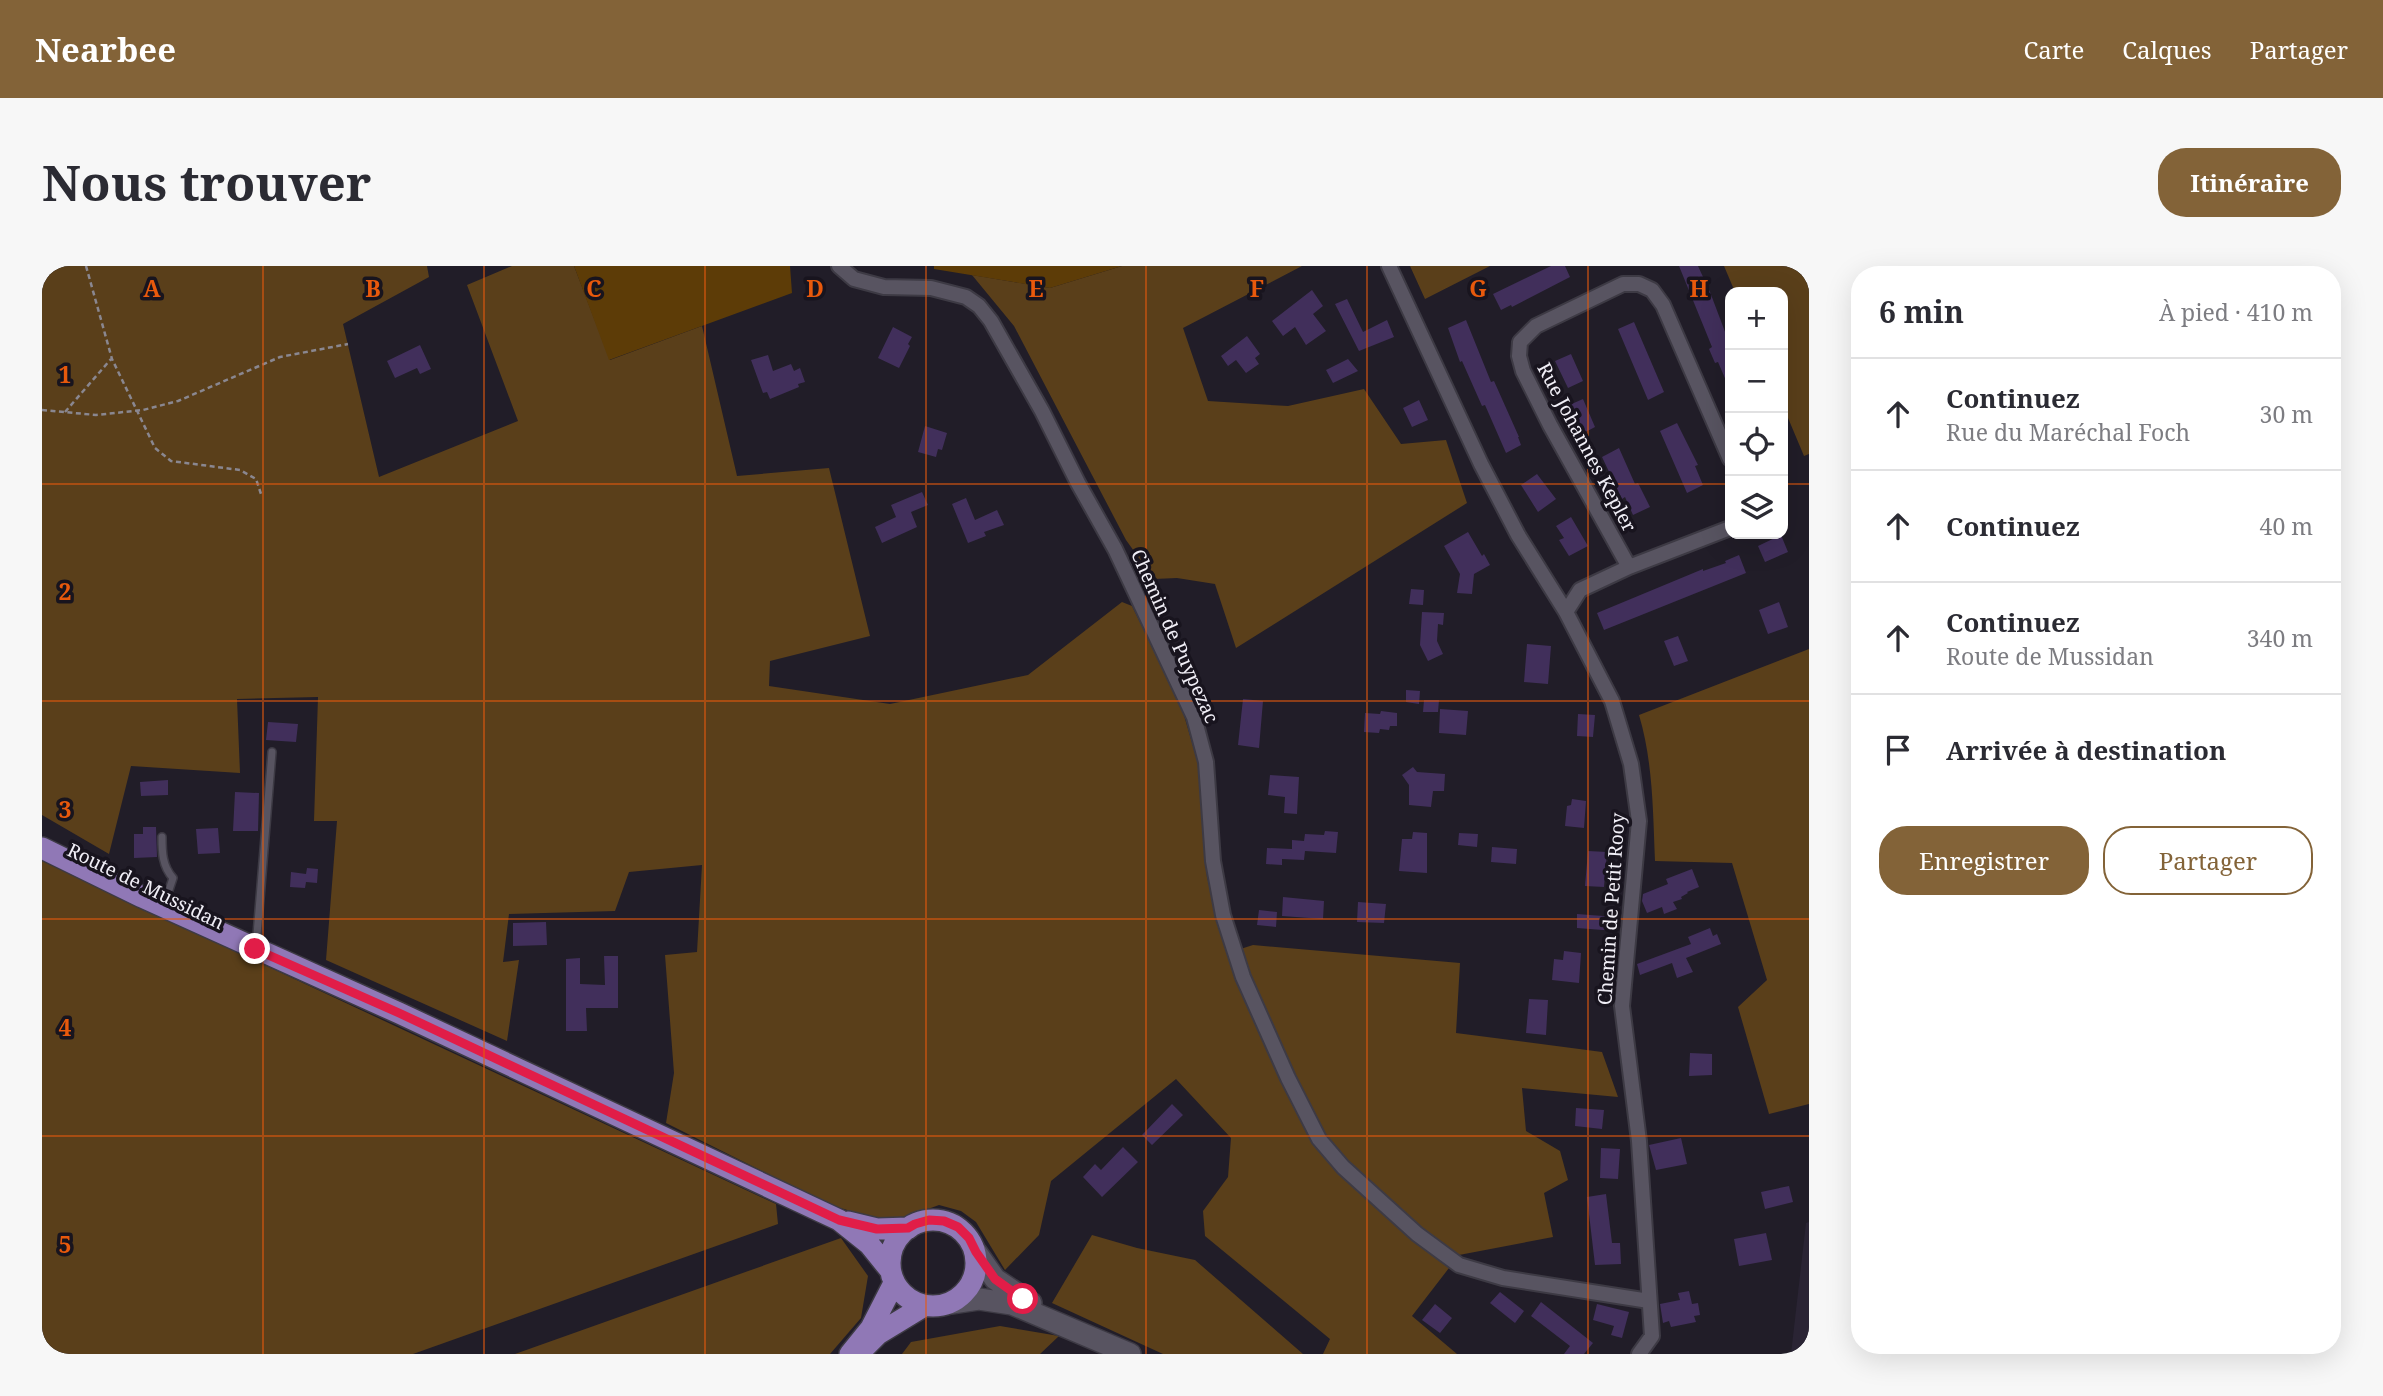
<!DOCTYPE html>
<html lang="fr">
<head>
<meta charset="utf-8">
<style>
  :root { --surface:#fff; --page:#f7f7f7; --text:#2b2b33; --muted:#7c7c81; --line:#e1e1e2; --accent:#836338 }
  body { margin:0; font-family:"Noto Serif",serif; background:var(--page); color:var(--text) }
  .controls { position:absolute; right:21px; top:21px; display:grid; overflow:hidden; border-radius:14px; box-shadow:0 7px 28px #0002 }
  .controls button { width:63px; height:63px; display:grid; place-items:center; padding:0; border:0; border-bottom:2px solid var(--line); background:var(--surface); color:var(--text); font:35px sans-serif }
  .stop { position:absolute; width:21px; height:21px; margin:-16px; border:5px solid #e11d48; border-radius:50%; background:#fff }
  .stop.end { background:#e11d48; border-color:#fff; box-shadow:0 2px 7px #0008 }
  .list { margin:0; padding:0; list-style:none }
  h2 { display:flex; justify-content:space-between; align-items:center; height:91px; margin:0; padding:0 28px; font-size:30px }
  h2 small { font-size:23px; font-weight:400; color:var(--muted) }
  .list li { display:grid; grid-template-columns:46px 1fr auto; gap:21px; align-items:center; box-sizing:border-box; height:112px; padding:0 28px; border-top:2px solid var(--line) }
  .list b { display:block; font-size:26px; white-space:nowrap }
  .list p { margin:0; font-size:23px; white-space:nowrap; color:var(--muted) }
  .list em { font-size:23px; font-style:normal; color:var(--muted) }
  .actions { display:flex; gap:14px; padding:21px 28px }
  .actions a { flex:1; padding:16px 0; border:2px solid var(--accent); border-radius:28px; text-align:center; font-size:24px; color:var(--accent) }
  .actions .main { background:var(--accent); color:#fff }
  .icon { flex:none; width:38px; height:38px; fill:none; stroke:currentColor; stroke-width:2; stroke-linecap:round; stroke-linejoin:round }
  .map { position:relative; flex:none; width:1767px; height:1088px; overflow:hidden; border-radius:28px }
  header { display:flex; align-items:center; gap:42px; box-sizing:border-box; height:98px; padding:0 35px; background:var(--accent); color:#fff }
  header strong { font-size:33px }
  nav { display:flex; gap:38px; margin-inline-start:auto; font-size:24px }
  .intro { display:flex; align-items:center; justify-content:space-between; box-sizing:border-box; height:168px; padding:0 42px }
  h1 { margin:0; font-size:49px }
  .button { padding:18px 32px; border-radius:28px; background:var(--accent); color:#fff; font-size:24px; font-weight:700 }
  main { display:flex; gap:42px; padding:0 42px }
  aside { flex:1; background:var(--surface); border-radius:28px; box-shadow:0 7px 28px #0002 }
  .map>svg:first-child { display:block }
  .built { fill:#2a2434 }
  .green { fill:#5a3f1a }
  .forest { fill:#5d3c07 }
  .building { fill:#412f5b }
  .lines { fill:none; stroke-linecap:round; stroke-linejoin:round }
  .lane-casing { stroke:#3d3a44; stroke-width:10 }
  .street-casing { stroke:#3d3a44; stroke-width:18 }
  .secondary-casing { stroke:#3d3a44; stroke-width:24 }
  .primary-casing { stroke:#3d3a44; stroke-width:24 }
  .path { stroke:#8a8790; stroke-width:2.5; stroke-dasharray:5 3.5; stroke-linecap:butt }
  .lane { stroke:#585461; stroke-width:7 }
  .street { stroke:#585461; stroke-width:14 }
  .secondary { stroke:#585461; stroke-width:21 }
  .primary { stroke:#9078b6; stroke-width:21 }
  .route { stroke:#e11d48; stroke-width:9 }
  .grid { fill:none; stroke:#e8590c; stroke-width:2; stroke-opacity:0.55 }
  .labels { text-anchor:middle; dominant-baseline:central; stroke-width:7; stroke-linejoin:round; paint-order:stroke }
  .street-label { font-size:19px; fill:#f1eff7; stroke:#18141e }
  .grid-label { font-size:23px; text-anchor:middle; font-weight:bold; fill:#e8590c; stroke:#18141e; stroke-width:7; stroke-linejoin:round; paint-order:stroke }
</style>
</head>
<body>
<header>
<strong>Nearbee</strong>
<nav><a>Carte</a><a>Calques</a><a>Partager</a></nav>
</header>
<div class="intro"><h1>Nous trouver</h1><a class="button">Itinéraire</a></div>
<main>
<div class="map">
<svg width="1767" height="1088" viewBox="0 0 1767 1088">
  <rect width="100%" height="100%" fill="#211d28"/>
  <path class="built" d="M1767,956V1088H1749L1764,957Z"/>
  <path class="green" d="M0,0H385L387,11L301,58L337,211L476,155L425,19L470,0H532L568,94L660,60L695,210L787,202L828,370L728,395L727,420L848,438L986,409L1080,336L1090,340L1139,439L1156,497L1165,611L1186,687L1211,679L1418,697L1414,767L1560,786L1576,831L1480,822L1484,865L1518,885L1526,914L1502,927L1511,971L1417,989L1370,1050L1415,1088H1281L1288,1073L1163,970L1161,945L1186,911L1189,872L1134,813L1009,915L997,969L963,1004L934,956L919,945L897,939L864,951L843,955L788,939L624,857L632,807L623,689L655,686L660,599L587,606L573,645L467,648L461,696L477,694L465,775L284,694L295,555H272L276,431L195,433L198,507L89,500L67,588L0,549Z
    M1080,0H1260L1141,62L1166,135L1246,140L1322,123L1359,178L1404,174L1425,237L1194,382L1173,318L1135,312L1112,313L1084,274L972,60L930,9L1008,22Z
    M1368,0H1448L1383,33Z
    M1682,0H1767V188L1762,190L1741,140V26H1693Z
    M1767,383V838L1727,848L1696,741L1725,714L1690,597L1613,595C1611,546 1611,496 1597,449Z
    M0,595L734,938L736,958L371,1088H0Z
    M1050,969L1095,982L1153,994L1261,1088H1121L1010,1037Z
    M799,972L826,1010L819,1052L788,1088H473Z
    M958,1060L1017,1070L998,1088H860L869,1076Z"/>
  <path class="forest" d="M532,0H748L750,27L567,94Z
    M892,0H1080L1008,22L892,3Z"/>
  <path class="building" d="M1509,0H1523L1528,11L1470,41L1469,39L1459,44L1451,28Z
    M1637,0H1656L1668,26L1688,79V124L1676,96L1673,97L1667,83L1670,81Z
    M1270,24L1281,40L1271,48L1284,65L1264,79L1253,61L1241,70L1230,55Z
    M1305,33L1321,66L1345,54L1352,71L1317,85L1293,38Z
    M1424,54L1449,116L1452,115L1477,171H1476L1479,179L1464,187L1443,139L1440,140L1420,95L1418,96L1406,62Z
    M1592,56L1622,126L1606,134L1576,63Z
    M851,61L870,71L866,78L868,80L857,102L836,92Z
    M1205,70L1218,88L1213,92L1217,98L1204,107L1194,94L1186,100L1179,90Z
    M378,79L389,103L378,108L375,102L353,112L345,95Z
    M1529,88L1541,115L1526,122L1513,95Z
    M726,89L731,105L749,98L752,105L758,102L763,116L756,118L757,121L728,133L725,126L721,127L709,94Z
    M1306,93L1316,105L1291,117L1284,104Z
    M1541,133L1553,161L1538,169L1525,140Z
    M1377,134L1386,154L1370,161L1361,142Z
    M1635,157L1656,199L1653,200L1661,219L1645,227L1618,165Z
    M883,160L905,167L900,184L896,183L894,191L876,186Z
    M1577,182L1593,218L1596,217L1608,241L1591,249L1583,231L1580,233L1560,191Z
    M1495,208L1514,233L1496,246L1479,219Z
    M880,226L886,239L869,246L875,261L840,277L833,261L854,251L849,239Z
    M924,232L933,254L955,244L962,259L942,266L944,270L926,277L910,238Z
    M1529,251L1546,280L1527,290L1517,274L1522,272L1514,260Z
    M1426,266L1440,290L1442,288L1448,299L1432,308L1430,328L1415,327L1418,308L1402,280Z
    M1739,269L1746,286L1723,296L1716,280Z
    M1697,289L1704,307L1562,364L1555,347L1661,303V305L1684,297L1683,295Z
    M1369,323L1382,324L1381,339L1367,338Z
    M1737,336L1746,361L1726,368L1717,344Z
    M1380,346L1402,347L1401,359L1396,358L1395,375L1401,388L1386,395L1378,379Z
    M1636,370L1646,395L1632,400L1622,375Z
    M1485,378L1509,380L1506,418L1482,416Z
    M1364,424L1378,425L1377,438L1364,436Z
    M1201,433L1221,435L1217,482L1196,479Z
    M1382,434H1397L1396,446H1381Z
    M1398,443L1426,445L1424,469L1397,467Z
    M1339,445L1355,447V460H1348L1347,464L1338,463L1337,467L1322,466L1323,447L1338,448Z
    M1536,448L1553,449L1551,471L1535,470Z
    M226,456L256,458L254,476L224,474Z
    M1371,501L1375,506L1403,508L1402,525H1391L1389,541L1367,539V519L1360,509Z
    M1228,509L1257,511L1255,548L1242,547L1243,531L1226,529Z
    M126,514V529L99,530L98,516Z
    M193,526L217,527L216,565H191Z
    M1530,533L1544,535L1542,562L1523,560L1525,540L1529,539Z
    M101,561H114L115,591L92,592V568H101Z
    M176,562L178,587L156,588L154,563Z
    M1283,565L1296,566L1294,587L1263,585L1262,594L1240,593V599L1224,598L1225,582L1250,583V574L1262,575L1263,568L1282,569Z
    M1371,566L1385,567V607L1357,605L1360,573H1370Z
    M1417,567L1436,568L1435,581L1416,579Z
    M1450,581L1475,583L1474,598L1449,596Z
    M1546,585L1565,586L1562,621L1543,620Z
    M265,602L276,603L275,617L264,616L263,622L248,621L249,606L264,608Z
    M1650,603L1657,621L1645,626L1646,627L1639,631L1640,633L1631,636L1635,643L1622,648L1620,641L1605,647L1600,635L1601,628L1626,618L1624,613Z
    M1241,631L1282,635L1281,653L1240,650Z
    M1316,636L1344,638L1342,657L1315,656Z
    M1217,644L1235,646L1234,661L1215,659Z
    M1535,648L1574,651V665L1535,662Z
    M504,656L505,679L471,680V657Z
    M1668,662L1671,670L1675,668L1679,678L1644,692L1651,706L1635,712L1630,697L1598,709L1595,698L1649,678L1646,671Z
    M1522,685L1539,687L1537,717L1510,714L1512,693L1521,694Z
    M562,690H576V742H544L545,765H524V693L538,692V718L563,719Z
    M1487,733L1506,734L1504,769L1484,767Z
    M1648,787L1670,788V809L1647,810Z
    M1130,838L1141,849L1110,879L1100,869Z
    M1534,842L1562,844L1560,863L1533,860Z
    M1639,872L1645,898L1614,904L1607,879Z
    M1081,881L1096,896L1060,931L1041,911L1053,898L1059,904Z
    M1559,882L1578,883L1576,913L1558,912Z
    M1747,920L1751,936L1723,943L1719,926Z
    M1564,928L1570,977H1578L1579,998L1553,999L1545,931Z
    M1724,967L1730,994L1697,1000L1692,973Z
    M1647,1025L1650,1038L1656,1037L1658,1049L1652,1050L1654,1056L1629,1061L1627,1055L1621,1057L1618,1038L1638,1034L1636,1027Z
    M1458,1026L1482,1045L1473,1057L1448,1037Z
    M1499,1036L1551,1077L1542,1088H1522L1528,1080L1489,1050Z
    M1393,1038L1410,1052L1398,1067L1380,1054Z
    M1555,1038L1587,1046L1580,1072L1569,1069L1572,1060L1551,1054Z"/>
  <g class="lines">
    <defs>
      <path id="lane" d="M120,571C120,585 120,600 131,612L125,630
        M214,681L230,486"/>
      <path id="street" d="M797,0L812,13L842,21L889,22L924,31L937,40L949,55L1000,145L1036,217L1073,283L1152,451L1164,496L1171,595L1181,649L1201,711L1246,812L1277,873L1301,901L1375,968L1417,999L1461,1012L1607,1035
        M1347,0L1439,198L1476,269L1524,346L1570,435L1589,498L1597,555L1580,740L1597,875L1610,1070L1597,1088
        M1587,301L1508,159L1481,105L1477,90L1478,76L1494,60L1581,18H1597L1610,24L1621,39L1688,193
        M1524,346L1538,324L1587,301L1688,262"/>
      <path id="secondary" d="M934,986L953,1013L989,1037
        M910,1037L937,1033L970,1038L1088,1088"/>
      <path id="primary" d="M0,582L100,631L357,747L797,954L827,978L848,1004
        M848 997a43 43 0 1 1 86 0a43 43 0 1 1-86 0Z
        M806,956L835,963L867,962
        M824,1080L836,1068L882,1040
        M808,1088L829,1062L852,1017"/>
    </defs>
    <use href="#lane" class="lane-casing"/>
    <use href="#street" class="street-casing"/>
    <use href="#secondary" class="secondary-casing"/>
    <use href="#primary" class="primary-casing"/>
    <path class="path" d="M44,0L70,93L113,182L129,195L198,204L214,213L219,228
      M0,144L54,149L101,144L136,135L238,91L306,78
      M23,146L69,93"/>
    <use href="#lane" class="lane"/>
    <use href="#street" class="street"/>
    <use href="#secondary" class="secondary"/>
    <use href="#primary" class="primary"/>
  </g>
  <g class="lines">
    <path class="route" d="M213,683L357,747L797,954L835,963L866,962L873,958L887,954L902,955L916,961L927,972L934,986L953,1013L981,1033"/>
  </g>
  <path class="grid" d="M221,0V1088M442,0V1088M663,0V1088M884,0V1088M1104,0V1088M1325,0V1088M1546,0V1088M0,218H1688M1741,218H1767M0,435H1767M0,653H1767M0,870H1767"/>
  <g class="labels">
    <g class="street-label">
      <text transform="translate(1545 181) rotate(62)">Rue Johannes Kepler</text>
      <text transform="translate(1133 370) rotate(66)">Chemin de Puypezac</text>
      <text transform="translate(104 620) rotate(26)">Route de Mussidan</text>
      <text transform="translate(1569 643) rotate(-86)">Chemin de Petit Rooy</text>
    </g>
  </g>
  <g class="grid-label">
    <text x="110" y="31">A</text>
    <text x="331" y="31">B</text>
    <text x="552" y="31">C</text>
    <text x="773" y="31">D</text>
    <text x="994" y="31">E</text>
    <text x="1215" y="31">F</text>
    <text x="1436" y="31">G</text>
    <text x="1657" y="31">H</text>
    <text x="23" y="117">1</text>
    <text x="23" y="334">2</text>
    <text x="23" y="552">3</text>
    <text x="23" y="770">4</text>
    <text x="23" y="987">5</text>
  </g>
</svg>
<div class="controls">
<button>+</button>
<button>−</button>
<button><svg class="icon" aria-label="locate" viewBox="0 0 24 24"><circle cx="12" cy="12" r="6"/><path d="M12 2v4M12 18v4M2 12h4M18 12h4"/></svg></button>
<button><svg class="icon" aria-label="layers" viewBox="0 0 24 24"><path d="M12 4l9 5-9 5-9-5zM3 14l9 5 9-5"/></svg></button>
</div>
<div class="stop" style="left:981px;top:1033px"></div>
<div class="stop end" style="left:213px;top:683px"></div>
</div>
<aside>
<h2>6 min<small>À pied · 410 m</small></h2>
<ul class="list">
<li><svg class="icon" aria-label="ahead" viewBox="0 0 24 24"><path d="M12 20V5M6 11l6-6 6 6"/></svg><div><b>Continuez</b><p>Rue du Maréchal Foch</p></div><em>30 m</em></li>
<li><svg class="icon" aria-label="ahead" viewBox="0 0 24 24"><path d="M12 20V5M6 11l6-6 6 6"/></svg><div><b>Continuez</b></div><em>40 m</em></li>
<li><svg class="icon" aria-label="ahead" viewBox="0 0 24 24"><path d="M12 20V5M6 11l6-6 6 6"/></svg><div><b>Continuez</b><p>Route de Mussidan</p></div><em>340 m</em></li>
<li><svg class="icon" aria-label="arrive" viewBox="0 0 24 24"><path d="M6 21V4h12l-3 4 3 4H6"/></svg><div><b>Arrivée à destination</b></div></li>
</ul>
<div class="actions"><a class="main">Enregistrer</a><a>Partager</a></div>
</aside>
</main>
</body>
</html>
